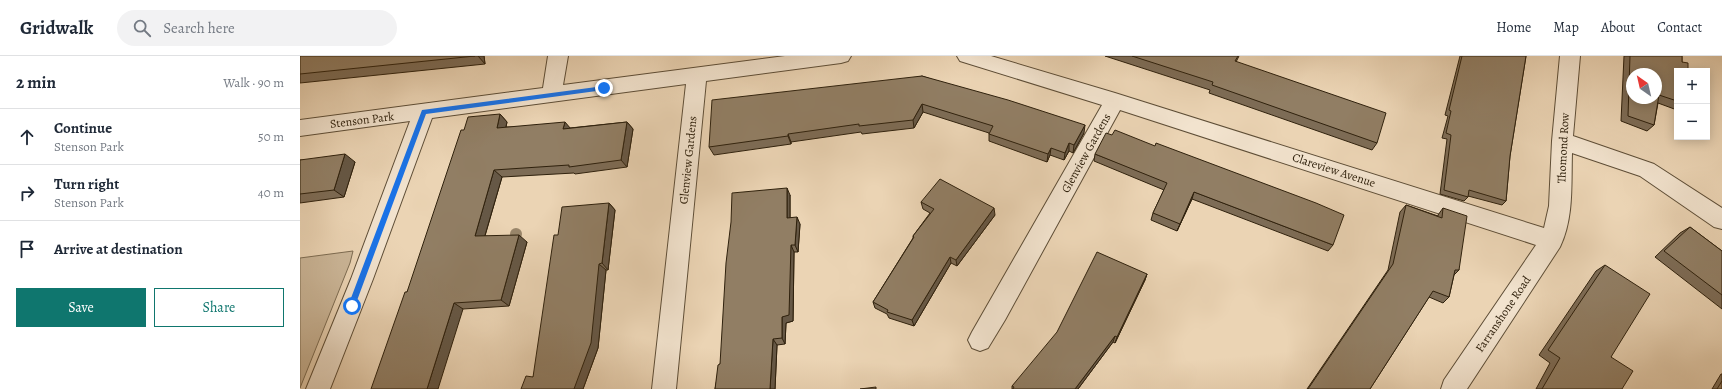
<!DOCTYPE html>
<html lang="en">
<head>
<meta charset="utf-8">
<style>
  :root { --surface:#fff; --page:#f2f2f3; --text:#1f2937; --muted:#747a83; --line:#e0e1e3; --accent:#0f766e }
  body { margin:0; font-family:Alegreya,serif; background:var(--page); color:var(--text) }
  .controls { position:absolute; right:12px; top:12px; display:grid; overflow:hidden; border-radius:0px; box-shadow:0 2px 10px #0003 }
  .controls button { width:36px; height:36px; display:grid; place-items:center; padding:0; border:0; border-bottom:1px solid var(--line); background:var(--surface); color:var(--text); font:20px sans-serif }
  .compass { position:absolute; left:1326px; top:12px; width:36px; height:36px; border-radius:50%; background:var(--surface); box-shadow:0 2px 10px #0003; rotate:326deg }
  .stop { position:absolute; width:12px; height:12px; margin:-9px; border:3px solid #1a73e8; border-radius:50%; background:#fff }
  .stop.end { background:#1a73e8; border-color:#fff; box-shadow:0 1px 4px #0008 }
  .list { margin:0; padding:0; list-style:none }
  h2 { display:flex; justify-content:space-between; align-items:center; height:52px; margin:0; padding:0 16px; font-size:17px }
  h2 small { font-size:13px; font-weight:400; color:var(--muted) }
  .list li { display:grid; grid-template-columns:26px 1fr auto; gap:12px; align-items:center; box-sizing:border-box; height:56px; padding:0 16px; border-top:1px solid var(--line) }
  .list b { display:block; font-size:15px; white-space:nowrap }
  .list p { margin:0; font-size:13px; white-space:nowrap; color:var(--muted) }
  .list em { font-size:13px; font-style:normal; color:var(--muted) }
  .actions { display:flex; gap:8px; padding:12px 16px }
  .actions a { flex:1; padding:9px 0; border:1px solid var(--accent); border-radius:0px; text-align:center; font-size:14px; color:var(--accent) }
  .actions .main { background:var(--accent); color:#fff }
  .icon { flex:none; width:22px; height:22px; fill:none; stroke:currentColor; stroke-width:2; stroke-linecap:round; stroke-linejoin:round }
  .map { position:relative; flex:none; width:1422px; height:333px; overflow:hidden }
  header { display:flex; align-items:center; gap:24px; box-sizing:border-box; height:56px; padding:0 20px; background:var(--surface); border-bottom:1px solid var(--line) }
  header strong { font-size:19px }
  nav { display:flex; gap:22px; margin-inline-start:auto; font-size:14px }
  .search { width:280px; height:36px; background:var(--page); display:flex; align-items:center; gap:10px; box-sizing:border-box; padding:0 14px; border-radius:22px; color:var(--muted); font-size:15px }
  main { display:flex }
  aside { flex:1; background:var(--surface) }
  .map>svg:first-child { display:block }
  .green { fill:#cbb698; stroke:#7d6c52 }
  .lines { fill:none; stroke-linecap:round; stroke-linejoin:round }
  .street-casing { stroke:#5e4e37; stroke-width:2 }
  .street { fill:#f2e3ce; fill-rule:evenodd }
  .tree { fill:#99866b }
  .wall { fill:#7d6c56; stroke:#2f210d }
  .shaded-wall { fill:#665846; stroke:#2f210d }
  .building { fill:#917e64; stroke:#2f210d; fill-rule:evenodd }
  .route { fill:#1a73e8 }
  .labels { text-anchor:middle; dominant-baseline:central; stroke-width:3.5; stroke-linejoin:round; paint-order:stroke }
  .street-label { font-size:12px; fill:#2f210d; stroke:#f2e3ce }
</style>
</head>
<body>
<header>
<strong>Gridwalk</strong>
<div class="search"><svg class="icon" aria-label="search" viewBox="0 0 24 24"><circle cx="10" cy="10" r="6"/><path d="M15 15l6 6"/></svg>Search here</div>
<nav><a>Home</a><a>Map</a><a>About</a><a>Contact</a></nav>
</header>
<main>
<aside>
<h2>2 min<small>Walk · 90 m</small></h2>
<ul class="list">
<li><svg class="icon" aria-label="ahead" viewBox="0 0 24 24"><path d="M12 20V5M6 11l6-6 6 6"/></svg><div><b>Continue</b><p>Stenson Park</p></div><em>50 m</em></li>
<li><svg class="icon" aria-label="right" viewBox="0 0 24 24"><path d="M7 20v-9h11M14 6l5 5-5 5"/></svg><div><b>Turn right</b><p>Stenson Park</p></div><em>40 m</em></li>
<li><svg class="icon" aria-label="arrive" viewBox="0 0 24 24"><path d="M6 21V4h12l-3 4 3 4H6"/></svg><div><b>Arrive at destination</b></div></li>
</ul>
<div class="actions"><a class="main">Save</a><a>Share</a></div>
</aside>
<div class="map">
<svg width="1422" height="333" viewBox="0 0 1422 333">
  <rect width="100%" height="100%" fill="#ebd4b4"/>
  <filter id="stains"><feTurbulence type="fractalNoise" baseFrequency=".005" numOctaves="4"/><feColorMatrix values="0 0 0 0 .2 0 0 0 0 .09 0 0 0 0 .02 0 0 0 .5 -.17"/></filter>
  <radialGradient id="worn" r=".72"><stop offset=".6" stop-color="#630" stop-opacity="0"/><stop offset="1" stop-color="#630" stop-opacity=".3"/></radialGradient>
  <path class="green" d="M53,195L50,207L0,332V202Z"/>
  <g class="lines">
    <defs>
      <path id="street" d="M248,0H268L263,29L485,0H551L548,5L541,7L406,25L376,333H352L386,28L132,62L73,223L30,333H6L51,223L110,65L0,80V64L243,32Z
        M657,0H691L815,37L1244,172L1249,150L1252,85L1260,0H1280L1273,80L1354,108L1422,152V173L1414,171L1340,120L1272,97C1271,128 1274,162 1260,191L1167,333H1141L1144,324L1236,189L820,54L705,264L688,292L680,295L672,292L668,284L672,276L802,49L660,5Z"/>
    </defs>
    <use href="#street" class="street-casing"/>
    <use href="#street" class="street"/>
  </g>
  <circle class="tree" cx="216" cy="178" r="6"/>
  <path class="wall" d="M0,0H184L185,8L0,27Z
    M805,0H939L936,6L1077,87L1072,94L909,37L910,34Z
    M1160,0H1226L1210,100L1206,145L1202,149L1168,140V141L1164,145L1140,138L1147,83L1142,82L1148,60L1145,59Z
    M1324,0H1382V6L1388,13L1377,15V54L1358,47L1354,69L1347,75L1321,65Z
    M622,20L784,77L773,97L769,95L764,104L750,99L747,106L689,85V77L623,56L614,72L562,78L561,76L491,86V88L414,99L409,91Z
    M200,58L207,66L206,71L270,72L327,66L333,73L327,111L275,118L274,117L202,121L185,180L227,186L209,250L163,253L107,236Z
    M795,98L1033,189L1028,195L892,143L877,175L851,164L853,157L864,134L794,105Z
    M0,104L55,106L44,141L0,147Z
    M490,139V162L500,168L498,196H494L493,265L486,267L485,288L477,289L475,333H415L420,308Z
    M621,146L695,159L657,210L651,207L614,270L589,262L587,258L575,252L573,246L613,182V180L630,157L623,153Z
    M309,147L315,154L308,214H306L298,292L283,333H221L233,321Z
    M1106,149L1138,160V159L1143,152L1159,214L1154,219L1149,241L1143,247L1129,241L1070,333H1007L1088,214L1100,156Z
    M1390,171L1422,195V253L1355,201L1380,177Z
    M1305,209L1311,301L1322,333H1236L1250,307L1239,299L1296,215Z
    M847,218L845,224L815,287L813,286L778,333H712V330Z
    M1421,318H1422V333H1412Z"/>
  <path class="shaded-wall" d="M178,0H184L185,8Z
    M622,48L623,56L614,72L613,64Z
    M200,58L207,66L204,79L197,72Z
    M265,66L271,73H263Z
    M327,66L333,73L327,111L321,104Z
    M785,69L784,77L773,97L774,89Z
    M488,78L491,86V88L488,80Z
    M769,87V95L764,104L765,97Z
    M751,92L750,99L747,106L748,98Z
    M45,98L55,106L44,141L34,134Z
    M194,114L202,121L183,186L175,180Z
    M487,132L490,139V169L487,162Z
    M894,136L892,143L877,175L880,168Z
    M309,147L315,154L308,214L302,207Z
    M694,152L695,159L657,210L656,204Z
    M497,161L500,168L498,196L495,189Z
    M219,179L227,186L209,250L201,244Z
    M491,189L494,196L493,265L486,267L485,288L482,282V261Z
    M650,201L651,207L614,270L612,264Z
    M299,208L306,214L298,292L283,333H274Z
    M847,218L845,224L815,287L817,281Z
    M154,247L163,253L138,333H127Z
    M815,280L813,286L778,333H775Z
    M473,283L477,289L475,333H470Z"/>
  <path class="building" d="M0,0H175L0,18Z
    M832,0H938L935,5L1086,57L1077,87L912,29L913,26Z
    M1162,0H1226L1210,100L1206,145L1169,134L1168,141L1144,134L1151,79L1146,77L1151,55L1149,54Z
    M1330,0H1382V6L1388,7V13L1392,15H1377V45L1359,39L1354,69L1328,60ZM1332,18H1356V42H1332Z
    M622,20L708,44L785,69L774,89L769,87L765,97L751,92L748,98L689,78L693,70L622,48L613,64L559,70V68L488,78V80L409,91L412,44Z
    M200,58L197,72L265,66L263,73L327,66L321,104L269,111V109L194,114L175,180L219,179L201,244L154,247L127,333H71L105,236H107L161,74H164L168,61Z
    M815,74L855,90L856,87L1016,147L1044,159L1033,189L894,136L880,168L853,157L867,127L795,98L806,77L812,79Z
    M45,98L34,134L0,138V104Z
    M640,123L694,152L656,204L650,201L612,264L587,256L588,254L573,246L614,181L613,180L634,153L621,146Z
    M487,132V162L497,161L495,189H491L489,259L482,261V282L473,283L470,333H415L418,309L420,308L426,207L431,166L432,137Z
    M309,147L302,207L299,208L291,287L274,333H221L226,320L233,321L254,179H258L262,151Z
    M1106,149L1142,162L1143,152L1167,160L1159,214H1155L1149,241L1133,235L1070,333H1008L1093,208Z
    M1390,171L1422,195V239L1364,195Z
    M797,196L847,218L817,281L815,280L775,333H713L714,331L712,330L757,276Z
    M1305,209L1350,238L1311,301L1333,315L1322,333H1242L1260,302L1248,294Z
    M1422,325V333H1417Z
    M576,331V333H560Z"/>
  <path class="route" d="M304,30L307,32L304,34L126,58L55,250L52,253L49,252L48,250L122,54Z"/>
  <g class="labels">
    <g class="street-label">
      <text transform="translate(62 64) rotate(-7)">Stenson Park</text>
      <text transform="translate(1263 92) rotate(-87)">Thomond Row</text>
      <text transform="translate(786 97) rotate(-61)">Glenview Gardens</text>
      <text transform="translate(388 104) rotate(-84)">Glenview Gardens</text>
      <text transform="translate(1034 114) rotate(18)">Clareview Avenue</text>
      <text transform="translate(1203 258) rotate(-56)">Farranshone Road</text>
    </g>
  </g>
  <rect width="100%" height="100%" filter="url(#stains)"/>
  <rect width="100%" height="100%" fill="url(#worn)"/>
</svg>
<div class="controls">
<button>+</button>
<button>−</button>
</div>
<svg class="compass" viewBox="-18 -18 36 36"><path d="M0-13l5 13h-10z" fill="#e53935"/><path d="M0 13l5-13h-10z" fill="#747a83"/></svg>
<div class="stop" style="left:52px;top:250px"></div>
<div class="stop end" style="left:304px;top:32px"></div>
</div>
</main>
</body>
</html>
